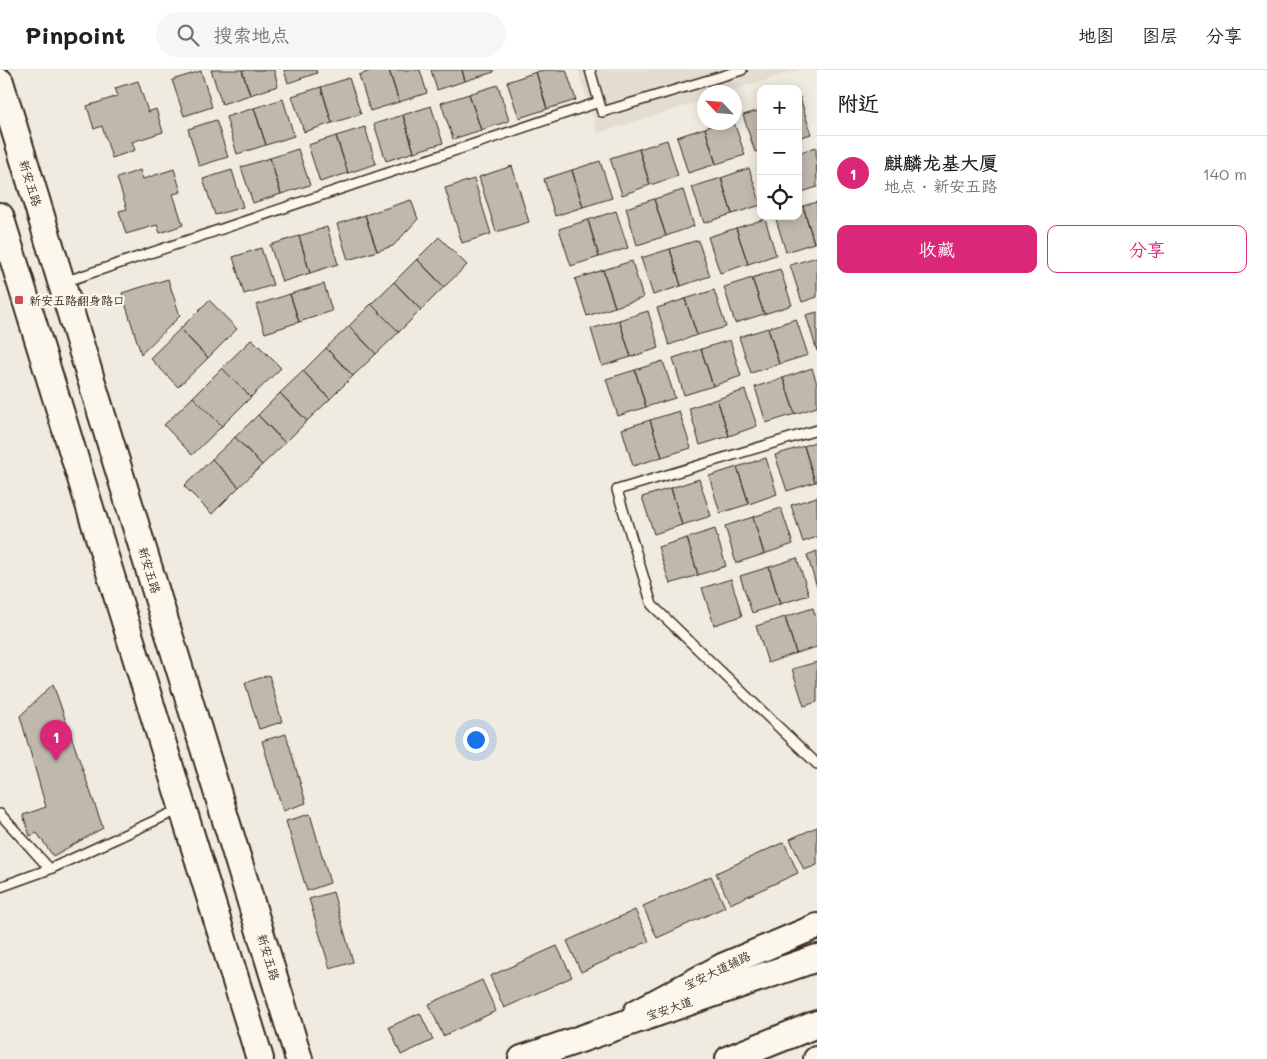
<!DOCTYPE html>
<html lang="zh">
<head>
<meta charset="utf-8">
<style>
  :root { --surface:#fff; --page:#f6f6f6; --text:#202124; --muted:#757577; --line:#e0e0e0; --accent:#db2777 }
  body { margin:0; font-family:Mali,"LXGW WenKai TC",sans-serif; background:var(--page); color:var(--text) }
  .controls { position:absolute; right:15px; top:15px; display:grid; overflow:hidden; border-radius:10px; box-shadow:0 2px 12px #0003 }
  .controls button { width:45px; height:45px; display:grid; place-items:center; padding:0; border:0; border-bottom:1px solid var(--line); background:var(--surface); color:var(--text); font:25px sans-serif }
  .compass { position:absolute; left:697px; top:15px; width:45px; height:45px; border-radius:50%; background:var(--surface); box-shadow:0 2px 12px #0003; rotate:296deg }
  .you { position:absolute; left:475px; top:669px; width:18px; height:18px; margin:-12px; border:4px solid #fff; border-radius:50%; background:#1a73e8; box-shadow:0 0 0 8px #1a73e833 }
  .badge { display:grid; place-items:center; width:32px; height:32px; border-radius:50%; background:var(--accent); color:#fff; font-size:16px; font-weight:700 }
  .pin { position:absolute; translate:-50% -41px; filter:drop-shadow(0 1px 2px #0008) }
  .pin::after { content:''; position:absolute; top:26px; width:18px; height:15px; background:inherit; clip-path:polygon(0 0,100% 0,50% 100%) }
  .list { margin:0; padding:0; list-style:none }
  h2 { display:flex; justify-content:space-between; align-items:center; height:65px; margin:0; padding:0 20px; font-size:21px }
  h2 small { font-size:16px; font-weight:400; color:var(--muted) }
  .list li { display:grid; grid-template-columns:32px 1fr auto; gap:15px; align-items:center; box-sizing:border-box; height:75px; padding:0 20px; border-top:1px solid var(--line) }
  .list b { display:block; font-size:19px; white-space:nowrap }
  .list p { margin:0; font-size:16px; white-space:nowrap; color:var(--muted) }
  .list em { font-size:16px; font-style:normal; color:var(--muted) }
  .actions { display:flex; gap:10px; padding:15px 20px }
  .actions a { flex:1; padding:11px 0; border:1px solid var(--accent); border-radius:10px; text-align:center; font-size:18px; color:var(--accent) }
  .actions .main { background:var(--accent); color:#fff }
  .icon { flex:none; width:28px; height:28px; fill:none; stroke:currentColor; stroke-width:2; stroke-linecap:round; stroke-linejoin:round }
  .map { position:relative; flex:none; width:817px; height:989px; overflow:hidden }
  header { display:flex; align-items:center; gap:30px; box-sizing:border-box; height:70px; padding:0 25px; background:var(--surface); border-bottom:1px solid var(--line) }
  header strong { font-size:24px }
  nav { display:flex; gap:28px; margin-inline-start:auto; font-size:18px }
  .search { width:350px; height:45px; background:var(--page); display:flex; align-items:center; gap:12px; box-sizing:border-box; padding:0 18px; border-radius:28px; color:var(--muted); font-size:19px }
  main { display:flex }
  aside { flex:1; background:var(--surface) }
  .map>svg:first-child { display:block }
  .built { fill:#e2dcd1 }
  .building { fill:#c0b8ad; stroke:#3b2a1e }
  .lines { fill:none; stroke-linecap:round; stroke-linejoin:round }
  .lane-casing { stroke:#3b2a1e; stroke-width:12 }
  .secondary-casing { stroke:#3b2a1e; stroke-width:28 }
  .primary-casing { stroke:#3b2a1e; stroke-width:30 }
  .lane { stroke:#fbf7ec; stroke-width:9 }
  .secondary { stroke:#fbf7ec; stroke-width:24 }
  .primary { stroke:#fbf7ec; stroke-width:26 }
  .poi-dot { fill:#d1495b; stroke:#fbf7ec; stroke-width:2 }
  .labels { text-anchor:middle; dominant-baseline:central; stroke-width:4.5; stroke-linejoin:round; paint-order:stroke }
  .street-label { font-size:12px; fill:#3b2a1e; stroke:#fbf7ec }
  .poi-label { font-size:12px; fill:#3b2a1e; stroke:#fbf7ec; text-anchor:start }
</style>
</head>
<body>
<header>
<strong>Pinpoint</strong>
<div class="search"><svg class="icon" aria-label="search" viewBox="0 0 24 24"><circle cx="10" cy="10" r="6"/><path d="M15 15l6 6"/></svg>搜索地点</div>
<nav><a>地图</a><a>图层</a><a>分享</a></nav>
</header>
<main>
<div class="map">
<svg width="817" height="989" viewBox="0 0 817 989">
  <rect width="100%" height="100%" fill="#f0ebe0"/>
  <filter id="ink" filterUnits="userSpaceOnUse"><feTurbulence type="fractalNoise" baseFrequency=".02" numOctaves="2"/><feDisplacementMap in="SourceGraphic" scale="10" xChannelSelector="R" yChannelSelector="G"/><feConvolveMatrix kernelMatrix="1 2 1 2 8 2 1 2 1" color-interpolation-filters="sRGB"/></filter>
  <g filter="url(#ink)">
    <path class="built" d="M578,0H798L727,22H704V30L598,63Z"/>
    <path class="building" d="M211,0H242L250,25L222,34Z
      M242,0H274L278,16L250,25Z
      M284,0H316L317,3L288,13Z
      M373,0H389L399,32L370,41L359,5Z
      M389,0H420L427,23L399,32Z
      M431,0H462L465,11L437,20Z
      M462,0H493L494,2L465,11Z
      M544,0H566L576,30L547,39L536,2Z
      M201,1L212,37L184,46L172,10Z
      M536,2L547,39L519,48L507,12Z
      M349,8L361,44L332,53L321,17Z
      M138,11L148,42L156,39L163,62L132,72L135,80L112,88L102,56L94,59L87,36L118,26L115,18Z
      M498,15L509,51L481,60L469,24Z
      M321,17L332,53L304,62L292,26Z
      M469,24L481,60L453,69L441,33Z
      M800,27L811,64L798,68V28Z
      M283,29L294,66L266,75L254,38Z
      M431,36L443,73L414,82L403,45Z
      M254,38L266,75L237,84L226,47Z
      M761,40V80L755,82L743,45Z
      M403,45L414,82L386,91L374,54Z
      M216,50L228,87L199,96L188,59Z
      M721,52H734L745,85L716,94L705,58Z
      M365,57L376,94L348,103L336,66Z
      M705,58L716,94L688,103L677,67Z
      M336,66L348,103L320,112L308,75Z
      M667,70L678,106L650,115L639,79Z
      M816,77L817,117L799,123L798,83Z
      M298,79L310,115L281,124L270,88Z
      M639,79L650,115L622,125L610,88Z
      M270,88L281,124L253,133L241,97Z
      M600,91L612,128L583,137L572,100Z
      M512,96L529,152L496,162L479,107Z
      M749,98L761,135L732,144L721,108Z
      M174,99L181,122L173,124L183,155L160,163L157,155L126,164L119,141L127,139L117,108L140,100L143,109Z
      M232,100L243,137L215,145L203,109Z
      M572,100L583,137L555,146L544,109Z
      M721,108L732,144L704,153L692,117Z
      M474,109L491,164L462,173L445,118Z
      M683,120L694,156L666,166L654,129Z
      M654,129L666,166L637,175L626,138Z
      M411,130L418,149L393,176L377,181L365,145Z
      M817,132V172L814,173L803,136Z
      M803,136L814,173L786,182L775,146H798V138Z
      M616,141L628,178L599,187L588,150Z
      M365,145L377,181L348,190L337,154Z
      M765,149L776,185L748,194L736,158Z
      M588,150L599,187L571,196L559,159Z
      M327,157L338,194L310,203L299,166Z
      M736,158L748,194L720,203L708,167Z
      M299,166L310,203L282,212L270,175Z
      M439,167L467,195L444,217L417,189Z
      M698,170L710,206L681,216L670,179Z
      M261,178L273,215L244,224L233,187Z
      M670,179L681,216L653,225L641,188Z
      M817,187V227L802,232L790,195Z
      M417,189L444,217L421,240L394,212Z
      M632,191L643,228L615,237L603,200Z
      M780,199L792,235L764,244L752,208Z
      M603,200L615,237L587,246L575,209Z
      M752,208L764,244L735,253L724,217Z
      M168,209L180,246L141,284L122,223Z
      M394,212L421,240L399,262L371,234Z
      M324,214L332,241L299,252L290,224Z
      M714,220L726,257L697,265L685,229Z
      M290,224L299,252L265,263L256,235Z
      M685,229L697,265L669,275L657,238Z
      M209,230L237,259L208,288L180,259Z
      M371,234L399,262L376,284L349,256Z
      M648,241L659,278L631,287L619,250Z
      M817,242V281L806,245Z
      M796,249L808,285L779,294L768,258Z
      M619,250L631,287L602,296L591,259Z
      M349,256L376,284L353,306L326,278Z
      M768,258L779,294L751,303L739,267Z
      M180,259L208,288L178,317L150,288Z
      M252,269L281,298L251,327L222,298Z
      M730,270L741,306L713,316L701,279Z
      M326,278L353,306L330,329L303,301Z
      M701,279L713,316L684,325L673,288Z
      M663,291L675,328L646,337L635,300Z
      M222,298L251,327L222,356L193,327Z
      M812,298L817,314V337L795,344L783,308Z
      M635,300L646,337L618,346L606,309Z
      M303,301L330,329L307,351L280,323Z
      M783,308L795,344L766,353L755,317Z
      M745,320L757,356L729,366L717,329Z
      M280,323L307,351L285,373L258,345Z
      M193,327L222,356L192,385L164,355Z
      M717,329L729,366L700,375L689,338Z
      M679,341L691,378L662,387L650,350Z
      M258,345L285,373L262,395L235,367Z
      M650,350L662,387L633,396L622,359Z
      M235,367L262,395L239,417L212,389Z
      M817,371V412H815L804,376Z
      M804,376L815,412L787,421L775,385Z
      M766,388L777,424L749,434L737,397Z
      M212,389L239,417L212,444L184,416Z
      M737,397L749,434L720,443L709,406Z
      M699,409L711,446L682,455L671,418Z
      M671,418L682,455L654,464L642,427Z
      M817,427V467L803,472L791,435Z
      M781,438L793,474L764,484L753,447Z
      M753,447L764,484L736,493L725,456Z
      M715,459L726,496L698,505L687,468Z
      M687,468L698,505L670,514L658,477Z
      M817,481V517L807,485Z
      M797,488L809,525L780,534L769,497Z
      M769,497L780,534L752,543L740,506Z
      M731,509L742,546L714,555L702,518Z
      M813,538L817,551V577L796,583L785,547Z
      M785,547L796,583L768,593L756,556Z
      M817,592V632L804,636L792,599Z
      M269,605L282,652L259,659L245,613Z
      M53,614L103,758L53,786L37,763L30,766L23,745L46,737L20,646Z
      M286,664L306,733L283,741L262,671Z
      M310,744L330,813L307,821L286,751Z
      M817,757V795L804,800L790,769Z
      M784,772L798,803L730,834L716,803Z
      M711,806L725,837L657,868L643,836Z
      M333,822L353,892L330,899L309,829Z
      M635,840L649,871L581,902L567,871Z
      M557,876L572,907L504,938L490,906Z
      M482,910L496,941L443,966L429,934Z
      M420,943L433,970L401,985L389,957Z"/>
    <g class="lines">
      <defs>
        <path id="lane" d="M590,0L602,42L742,0
          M64,212L599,32
          M817,360L617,420L652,535L817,694
          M0,744L50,799
          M0,817L50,799L180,739"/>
        <path id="secondary" d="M636,942L722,896L817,856
          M816,989H817"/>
        <path id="primary" d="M0,12L299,989
          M0,146L260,989
          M522,989L817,888
          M729,989L817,954"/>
      </defs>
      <use href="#lane" class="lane-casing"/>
      <use href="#secondary" class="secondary-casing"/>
      <use href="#primary" class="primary-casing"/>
      <use href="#lane" class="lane"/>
      <use href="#secondary" class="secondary"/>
      <use href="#primary" class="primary"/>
    </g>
  </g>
  <rect class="poi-dot" x="14" y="225" width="10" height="10" rx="2.5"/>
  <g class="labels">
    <g class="street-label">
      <text transform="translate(31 113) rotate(73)">新安五路</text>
      <text transform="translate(150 500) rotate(73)">新安五路</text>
      <text transform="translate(269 887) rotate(73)">新安五路</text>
      <text transform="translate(717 900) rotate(-26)">宝安大道辅路</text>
      <text transform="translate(669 938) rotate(-19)">宝安大道</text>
    </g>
    <g class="poi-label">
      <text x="29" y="230">新安五路翻身路口</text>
    </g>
  </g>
</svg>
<div class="controls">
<button>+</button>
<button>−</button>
<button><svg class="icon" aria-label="locate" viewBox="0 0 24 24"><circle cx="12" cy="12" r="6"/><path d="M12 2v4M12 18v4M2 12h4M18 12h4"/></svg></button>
</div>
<svg class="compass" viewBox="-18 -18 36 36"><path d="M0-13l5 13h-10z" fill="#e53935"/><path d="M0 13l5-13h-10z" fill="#757577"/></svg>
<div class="you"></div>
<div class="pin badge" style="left:56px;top:691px">1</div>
</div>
<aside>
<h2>附近<small></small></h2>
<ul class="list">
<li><span class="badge">1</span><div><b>麒麟龙基大厦</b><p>地点 · 新安五路</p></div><em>140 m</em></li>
</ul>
<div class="actions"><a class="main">收藏</a><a>分享</a></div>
</aside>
</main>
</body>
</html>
